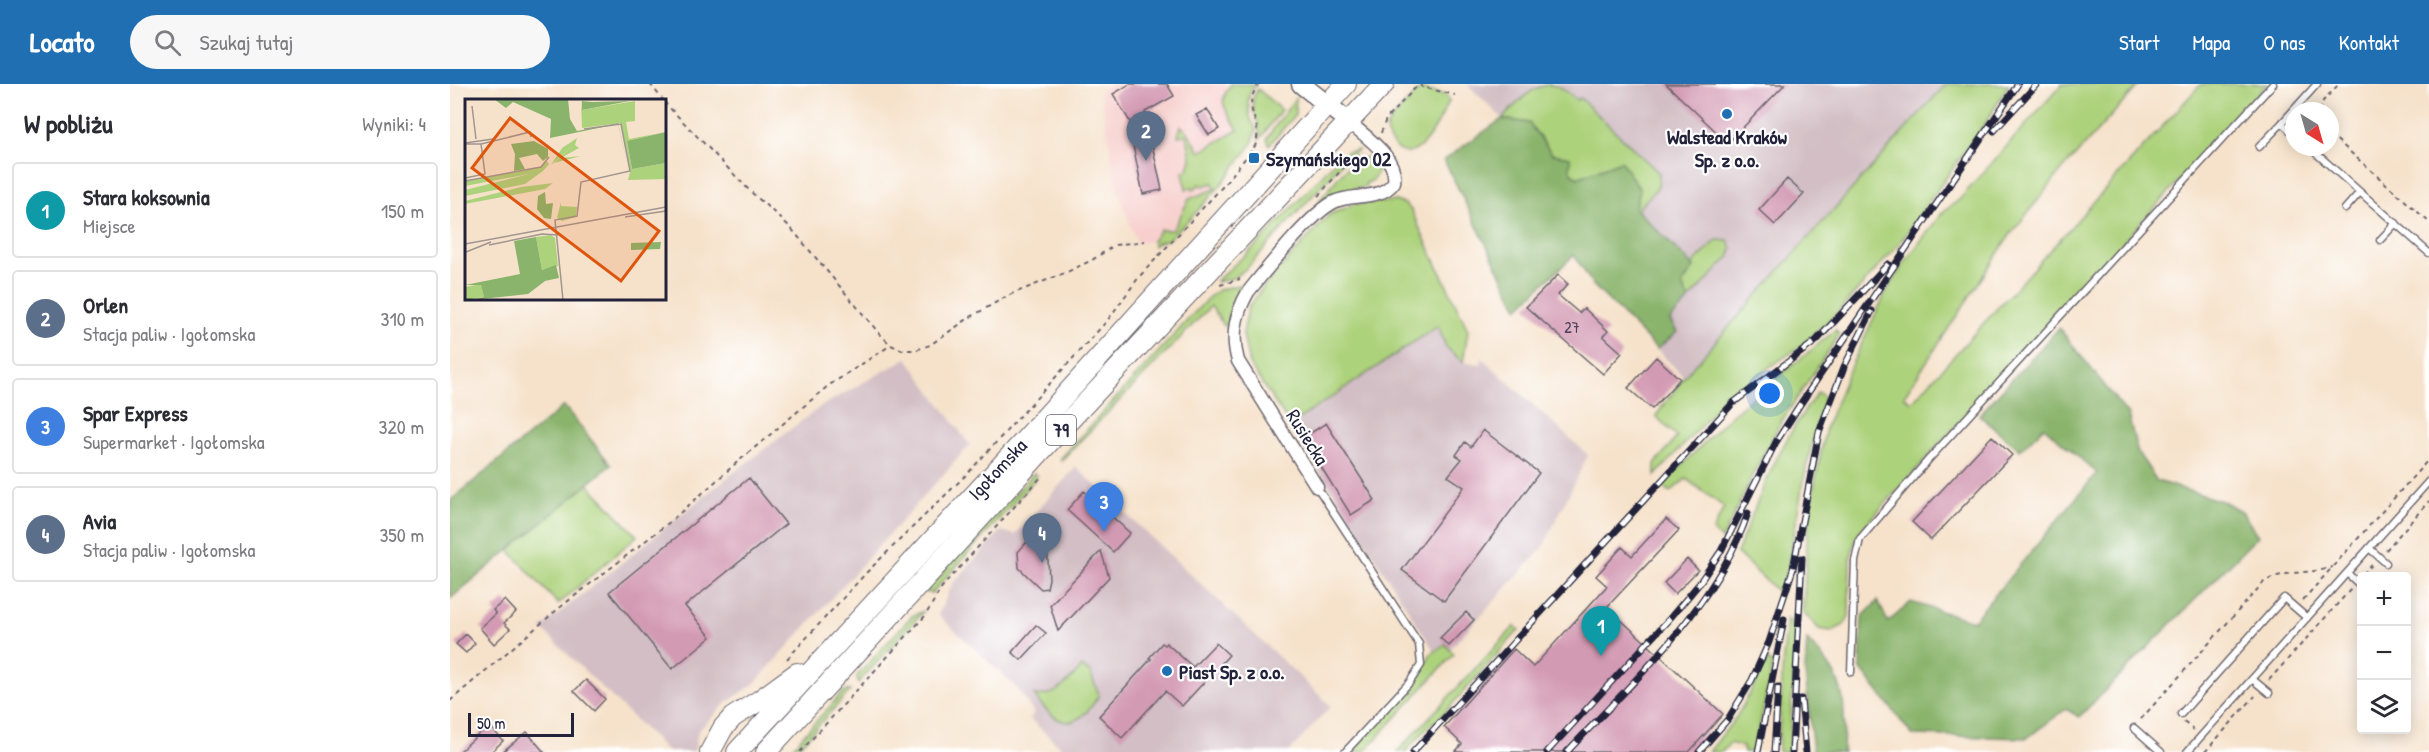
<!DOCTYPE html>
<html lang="pl">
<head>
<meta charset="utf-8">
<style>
  :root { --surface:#fff; --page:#f7f7f7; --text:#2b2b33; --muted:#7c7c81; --line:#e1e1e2; --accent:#1f6fb2 }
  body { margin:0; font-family:"Patrick Hand",sans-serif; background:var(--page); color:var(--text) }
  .controls { position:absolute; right:18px; bottom:18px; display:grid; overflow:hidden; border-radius:6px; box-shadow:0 3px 15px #0003 }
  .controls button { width:54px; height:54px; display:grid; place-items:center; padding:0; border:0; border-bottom:2px solid var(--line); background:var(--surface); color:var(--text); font:30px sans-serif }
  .compass { position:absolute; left:1835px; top:18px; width:54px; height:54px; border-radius:50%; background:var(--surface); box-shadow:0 3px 15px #0003; rotate:143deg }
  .scale { position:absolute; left:18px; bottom:15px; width:106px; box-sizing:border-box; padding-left:6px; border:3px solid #22223b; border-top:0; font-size:16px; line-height:21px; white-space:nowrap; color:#22223b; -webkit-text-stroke:4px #fff; paint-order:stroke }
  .you { position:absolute; left:1320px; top:310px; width:21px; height:21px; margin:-15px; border:4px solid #fff; border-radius:50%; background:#1a73e8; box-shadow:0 0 0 9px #1a73e833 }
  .badge { display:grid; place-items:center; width:39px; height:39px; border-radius:50%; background:var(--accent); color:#fff; font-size:20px; font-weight:700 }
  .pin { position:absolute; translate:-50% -50px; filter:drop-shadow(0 2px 3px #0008) }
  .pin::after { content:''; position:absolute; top:32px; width:21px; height:18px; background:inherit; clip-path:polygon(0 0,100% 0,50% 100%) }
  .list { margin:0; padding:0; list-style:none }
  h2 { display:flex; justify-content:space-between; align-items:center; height:78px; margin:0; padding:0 24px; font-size:26px }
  h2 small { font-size:20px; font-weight:400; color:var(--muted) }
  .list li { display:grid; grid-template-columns:39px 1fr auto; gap:18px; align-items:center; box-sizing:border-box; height:96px; margin:0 12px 12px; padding:0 12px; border:2px solid var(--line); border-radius:6px }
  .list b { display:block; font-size:22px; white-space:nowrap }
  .list p { margin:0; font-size:20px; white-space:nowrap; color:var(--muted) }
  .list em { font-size:20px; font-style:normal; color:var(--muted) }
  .icon { flex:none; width:33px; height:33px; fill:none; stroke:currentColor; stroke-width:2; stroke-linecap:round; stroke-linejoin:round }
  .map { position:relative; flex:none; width:1979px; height:668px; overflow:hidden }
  header { display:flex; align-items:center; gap:36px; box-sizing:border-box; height:84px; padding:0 30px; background:var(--accent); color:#fff }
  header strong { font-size:28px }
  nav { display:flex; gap:33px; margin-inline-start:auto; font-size:21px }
  .search { width:420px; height:54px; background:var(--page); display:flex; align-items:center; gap:15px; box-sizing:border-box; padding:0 21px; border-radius:33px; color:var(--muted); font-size:22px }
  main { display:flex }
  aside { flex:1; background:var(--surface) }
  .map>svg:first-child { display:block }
  .built { fill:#f7d0ce }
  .industrial { fill:#d2bec4 }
  .green { fill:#add27c; stroke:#687a5c; stroke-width:1.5 }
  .forest { fill:#8ab46c; stroke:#566b54; stroke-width:1.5 }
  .building { fill:#d39ab3 }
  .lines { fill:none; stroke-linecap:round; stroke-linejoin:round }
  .lane-casing { stroke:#6c656d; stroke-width:9 }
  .street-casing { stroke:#6c656d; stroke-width:15 }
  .secondary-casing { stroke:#6c656d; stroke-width:21 }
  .primary-casing { stroke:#6c656d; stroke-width:22 }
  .path { stroke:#6c656d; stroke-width:2; stroke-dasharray:4.5 4.5; stroke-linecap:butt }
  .lane { stroke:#fff; stroke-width:6 }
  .street { stroke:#fff; stroke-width:12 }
  .secondary { stroke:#fff; stroke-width:18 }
  .primary { stroke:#fff; stroke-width:20 }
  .rail-casing { stroke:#22223b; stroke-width:7 }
  .rail { stroke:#fff; stroke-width:4.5; stroke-dasharray:14; stroke-linecap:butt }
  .poi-dot { fill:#1f6fb2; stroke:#fff; stroke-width:2 }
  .labels { text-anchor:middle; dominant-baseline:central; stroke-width:4.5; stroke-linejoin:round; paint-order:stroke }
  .number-label { font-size:16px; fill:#4e4059 }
  .shield { fill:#fff; stroke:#646476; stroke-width:1.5 }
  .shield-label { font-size:18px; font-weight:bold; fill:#22223b }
  .poi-label { font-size:20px; font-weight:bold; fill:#22223b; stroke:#fff; text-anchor:start }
  .street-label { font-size:20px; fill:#22223b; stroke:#fff }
  .inset-road { fill:none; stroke:#a19591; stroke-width:1.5 }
  .view { fill:#de560e; fill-opacity:0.15; stroke:#de560e; stroke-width:3 }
  .inset-edge { fill:none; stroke:#22223b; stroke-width:3 }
</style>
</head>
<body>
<header>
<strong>Locato</strong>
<div class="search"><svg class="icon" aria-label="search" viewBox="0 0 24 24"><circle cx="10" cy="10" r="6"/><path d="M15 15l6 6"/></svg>Szukaj tutaj</div>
<nav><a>Start</a><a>Mapa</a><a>O nas</a><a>Kontakt</a></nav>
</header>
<main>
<aside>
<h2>W pobliżu<small>Wyniki: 4</small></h2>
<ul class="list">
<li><span class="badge" style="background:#0f9aa8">1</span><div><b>Stara koksownia</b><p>Miejsce</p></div><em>150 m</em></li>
<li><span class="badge" style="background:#5c6f8a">2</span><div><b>Orlen</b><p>Stacja paliw · Igołomska</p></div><em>310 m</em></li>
<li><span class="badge" style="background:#3f7fe0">3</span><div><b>Spar Express</b><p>Supermarket · Igołomska</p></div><em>320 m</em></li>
<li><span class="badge" style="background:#5c6f8a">4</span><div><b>Avia</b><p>Stacja paliw · Igołomska</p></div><em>350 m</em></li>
</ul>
</aside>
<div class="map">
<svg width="1979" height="668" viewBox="0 0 1979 668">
  <rect width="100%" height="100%" fill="#fff"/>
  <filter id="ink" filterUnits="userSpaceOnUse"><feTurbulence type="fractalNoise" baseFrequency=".0167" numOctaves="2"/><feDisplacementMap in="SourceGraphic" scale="12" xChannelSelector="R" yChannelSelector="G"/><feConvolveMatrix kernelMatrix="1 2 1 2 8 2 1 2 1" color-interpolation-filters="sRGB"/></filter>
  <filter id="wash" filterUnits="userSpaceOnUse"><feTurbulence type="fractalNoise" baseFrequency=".008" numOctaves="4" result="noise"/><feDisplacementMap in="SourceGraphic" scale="24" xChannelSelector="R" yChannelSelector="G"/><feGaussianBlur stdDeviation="1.35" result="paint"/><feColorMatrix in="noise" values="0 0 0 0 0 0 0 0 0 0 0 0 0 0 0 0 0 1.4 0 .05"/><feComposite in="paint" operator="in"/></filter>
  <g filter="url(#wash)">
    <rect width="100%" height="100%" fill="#f6e2cb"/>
    <path class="built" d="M661,0H775L804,46L767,105L715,156L687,159L668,107L650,7Z"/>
    <path class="industrial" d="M1017,0H1497L1234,293L1143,201L1042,43L1052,34Z
      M989,242L996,263L1013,278L1031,280L1032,274L1138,371L1092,465L990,576L840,341Z
      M457,274L520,361L304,600L276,619L248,647L245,665L242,668H218L91,544L278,393L370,323Z
      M626,383L881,622L839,668H616L580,635L584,629L566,603L488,531L503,499L551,447L565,451Z"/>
    <path class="green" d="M781,0H802L805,2L800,8L798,18L800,33L806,46L802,60L771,101L738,137L717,156L708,158L704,162L702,157L710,146H723L739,115L765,105L763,99L753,102L750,100L743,106L742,103L736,105L733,87L738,86L741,75L737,51L728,52L731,42L738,48L750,68L788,46C778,27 765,20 781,0Z
      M1496,0H1559L1540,32L1449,160L1388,228L1351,262L1280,310L1205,392V380L1227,353L1206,332L1234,293Z
      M1612,0H1690L1612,86L1560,151L1454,312L1462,318L1751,0H1817L1414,443L1406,454L1400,475L1399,532L1394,541L1382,547L1369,545L1353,528L1359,428L1376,343L1396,293L1435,210L1454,179L1492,129L1510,115Z
      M1098,1L1108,2L1127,16L1130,14L1209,89L1208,103L1187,126L1127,94L1102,70L1079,39L1052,35C1065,22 1079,3 1098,1Z
      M808,5L831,26L809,56C813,37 794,23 808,5Z
      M970,5L996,11L999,17C992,32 969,83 948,65C941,60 937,53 936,45L941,36Z
      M846,13L845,31L819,61L817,54Z
      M908,66L891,80L797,184L783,194L767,198L766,197L814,154L889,73L897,68Z
      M917,73L924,78L928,87L923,96L915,100L916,103L895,106L869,117C881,103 898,76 917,73Z
      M945,117L955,120L961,126L1018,246L1013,278L996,263L988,242L840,341L799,280L793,250L798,224L814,202L880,130L905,120Z
      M1267,156L1278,157L1282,164L1280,172L1239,216L1232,201L1244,183L1242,181Z
      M788,201L792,203L782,221L778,241L774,242L761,222L611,377V374L758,214L768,206Z
      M1386,246L1389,251L1331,338L1303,390L1272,456L1263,447L1274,423L1236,395L1220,408L1212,402L1280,332Z
      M1368,308L1374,313L1355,388L1338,482L1330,510L1287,469C1309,412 1330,357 1368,308Z
      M584,389L587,393L482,509L475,508Z
      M138,400L187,452L108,520L59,466Z
      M474,527L472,529L408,599L407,592L462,532Z
      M1337,535L1346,543L1339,668H1328L1333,575Z
      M1065,542L1069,546L988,636L981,640L955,668H947Z
      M995,560L1004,570L914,668H900L965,601L980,571Z
      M1318,576L1323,580L1304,668H1294L1293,663L1280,659L1272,668H1259L1287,632Z
      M632,583L640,588L649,611C626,650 607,643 584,611C606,615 618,597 632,583Z
      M394,607H400L344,668H338Z"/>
    <path class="forest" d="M1052,35L1079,39L1102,70L1120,73V87L1127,94L1171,77L1190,106L1185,124L1244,183L1232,201L1239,216L1220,236L1227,248L1207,265L1143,201L1124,171L1068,224L994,76Z
      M1609,244L1678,331L1688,369L1707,397L1775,418L1792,428L1808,452L1629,633L1616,625L1577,654L1462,651L1410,584L1412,533L1428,517L1438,538L1461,518L1523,537L1647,389L1594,343L1570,366L1529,331Z
      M114,322L161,381L0,515V417Z
      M1357,556C1398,598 1395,612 1393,668H1363L1355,588Z"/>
    <g id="blocks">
      <path class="building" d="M680,0H717L724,12L695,28L712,106L693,110L680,47L685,46L663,10Z
        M1216,0H1335L1278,59Z
        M757,25L769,45L759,51L746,31Z
        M1337,95L1354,110L1325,141L1309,126Z
        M1108,191L1118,200L1108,211L1129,229L1134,224L1158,247L1153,252L1172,269L1153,290L1076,223Z
        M1206,273L1230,295L1202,325L1178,304Z
        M876,339L925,416L901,431L853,354Z
        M1033,346L1089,389L994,517L952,486L1014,403L998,392L1012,375L1006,371L1015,358L1021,363Z
        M1542,352L1562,371L1481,456L1462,438Z
        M299,394L336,440L235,522L261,553L222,585L159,508Z
        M634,407L680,449L663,468L617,426Z
        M1216,435L1229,446L1157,523L1273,630L1239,668H1005L1012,660L994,643L1064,565L1083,583L1157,502L1146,492L1172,463L1182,472Z
        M596,437L599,495L597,504L591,505L569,484L568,468Z
        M651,467L659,493L608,547L600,521Z
        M1237,475L1248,486L1225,510L1214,499Z
        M55,516L66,528L54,539L60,545L44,560L30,544L46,530L43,526Z
        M1016,528L1024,536L999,562L990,554Z
        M586,541L596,549L571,576L562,568Z
        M16,550L25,559L16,569L6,560Z
        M712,559L715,561L716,559L743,583L766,559L779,571L732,622L715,607L672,654L649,632L701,575L699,574Z
        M136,596L155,615L144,627L124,607Z
        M39,641L53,657L41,668H9Z
        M77,648L94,668H52Z"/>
    </g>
  </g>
  <g filter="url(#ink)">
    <use href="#blocks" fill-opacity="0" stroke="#6c656d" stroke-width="1.5"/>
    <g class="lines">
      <defs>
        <path id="lane" d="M1844,50L1832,39L1867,0
          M1809,63L1832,39
          M1859,63L1979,169
          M1895,125L1910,108
          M1930,156L1946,139
          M867,403L969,560L971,581L959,599L895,668
          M1919,464L1936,479
          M1897,489L1912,503
          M1401,588L1405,477L1410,455L1479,375L1823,0
          M1802,595L1819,609
          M1731,630L1834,514L1857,534
          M1684,644L1711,668
          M1737,668L1979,397"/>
        <path id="street" d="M867,403L788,277C781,252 785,231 798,208C816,186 860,130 884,118C902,109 931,117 944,98C948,74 915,52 899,38"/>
        <path id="secondary" d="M851,0L899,38"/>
        <path id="primary" d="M260,668L273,644L283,633L310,616L347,589
          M287,668L572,359L896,0
          M316,668L603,354L934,0"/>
      </defs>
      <use href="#lane" class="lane-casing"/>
      <use href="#street" class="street-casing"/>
      <use href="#secondary" class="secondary-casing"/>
      <use href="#primary" class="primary-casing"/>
      <path class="path" d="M200,0L213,16
        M970,0L972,3L1005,11
        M214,18L301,108L340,143L428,248L441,261L452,266H466L480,261L519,234L559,211L615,189L642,176L665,161L695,157
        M1869,27L1873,17L1889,0
        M931,49L936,35L969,0
        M1880,50L1979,138
        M868,112L894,83L913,68
        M770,201L790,195
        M1936,466L1979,417
        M1913,490L1922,481
        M1853,516L1979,375
        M337,575L417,488L518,389L657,237L689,193L774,101L805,62C815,36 789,26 809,0
        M1819,596L1901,505
        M0,617L108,525L221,437L284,381L378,302L441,261
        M1691,635L1814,498C1835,485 1860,491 1882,483
        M1734,638L1743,646
        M350,668L475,532L492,503L593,391
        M1755,668L1805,612"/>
      <use href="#lane" class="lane"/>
      <use href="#street" class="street"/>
      <use href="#secondary" class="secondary"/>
      <use href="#primary" class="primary"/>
      <defs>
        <path id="rail" d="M1544,47L1587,0
          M1351,615L1356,668
          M963,668L1283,319L1366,257L1438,180
          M1097,668L1221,533L1248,501L1271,467L1326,358L1349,322L1568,0
          M1117,668C1183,597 1267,522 1298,429
          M1249,668L1278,635L1302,596L1319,558L1343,485L1369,348L1394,283L1422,227
          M1308,668L1334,535
          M1324,668L1328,603
          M1342,668L1352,474"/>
      </defs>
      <use href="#rail" class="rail-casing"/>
      <use href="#rail" class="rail"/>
    </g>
  </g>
  <g class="poi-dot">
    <circle cx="1277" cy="30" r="6"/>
    <rect x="798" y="68" width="12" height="12" rx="3"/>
    <circle cx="717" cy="587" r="6"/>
  </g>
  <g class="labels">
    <g class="number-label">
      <text x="1122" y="243">27</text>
    </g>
    <rect class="shield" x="596" y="331" width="30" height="30" rx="4.5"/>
    <g class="shield-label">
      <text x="611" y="346">79</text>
    </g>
    <g class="poi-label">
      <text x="1277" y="52" text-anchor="middle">Walstead Kraków<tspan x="1277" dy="23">Sp. z o.o.</tspan></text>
      <text x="816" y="74">Szymańskiego 02</text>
      <text x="729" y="587">Piast Sp. z o.o.</text>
    </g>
    <g class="street-label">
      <text transform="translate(858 353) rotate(58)">Rusiecka</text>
      <text transform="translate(547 385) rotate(-47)">Igołomska</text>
    </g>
  </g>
  <g transform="translate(15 15)">
    <rect width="201" height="201" fill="#f6e2cb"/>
    <path d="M116,0L117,11L170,2V22L161,23L164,40L201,33L162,42L167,70L201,64V80L163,81L165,73L156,24L117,29ZM112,39L110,46L114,49L96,59L116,57L89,64L109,46L86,66L97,49ZM82,62L84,65L78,72L60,85L0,97V91L64,75L0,87V82L75,68ZM88,84L80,90L0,105V102L56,88ZM96,103V107L112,108L111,118L97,122L92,119ZM86,136L90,139L93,167L77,171L71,138ZM16,185L19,198L0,201V188Z" fill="#add27c"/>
    <path d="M29,0H103L105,20L112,32L153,24L164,73L153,25L85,39L86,20L48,3L41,9ZM117,2L127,3L165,2L117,11ZM201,33V64L167,70L162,42ZM69,42L83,50V58L78,62L72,55L54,59L60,70L49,72L50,55L46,45ZM80,93L81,105L88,104L86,120L79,119L72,110L73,97ZM71,138L77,171L91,166L94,179L80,182L63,195L7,201L19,198L16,186H0L55,175L49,142ZM196,143L195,150L166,151V144Z" fill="#8ab46c"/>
    <path class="inset-road" d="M7,7L11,40M0,44L28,40M0,45H16L65,33L66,38M0,79L20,75L16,45M0,82L76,68L84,58M160,118L201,112M0,145L201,108M24,146L77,135L93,136M1,153L26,143M98,201L90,121L112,117L116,83L165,72L156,25L119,30"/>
    <path class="view" d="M45,19L194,132L156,182L7,69Z"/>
    <rect width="201" height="201" class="inset-edge"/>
  </g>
</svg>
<div class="controls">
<button>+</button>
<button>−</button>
<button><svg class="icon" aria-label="layers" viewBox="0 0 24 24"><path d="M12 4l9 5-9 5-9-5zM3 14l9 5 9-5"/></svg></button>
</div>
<svg class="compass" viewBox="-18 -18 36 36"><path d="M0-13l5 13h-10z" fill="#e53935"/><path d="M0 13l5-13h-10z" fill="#7c7c81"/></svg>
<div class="scale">50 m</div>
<div class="you"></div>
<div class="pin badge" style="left:1151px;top:572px;background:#0f9aa8">1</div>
<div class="pin badge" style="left:696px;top:77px;background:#5c6f8a">2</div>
<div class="pin badge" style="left:654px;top:448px;background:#3f7fe0">3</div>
<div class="pin badge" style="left:592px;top:479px;background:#5c6f8a">4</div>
</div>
</main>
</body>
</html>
